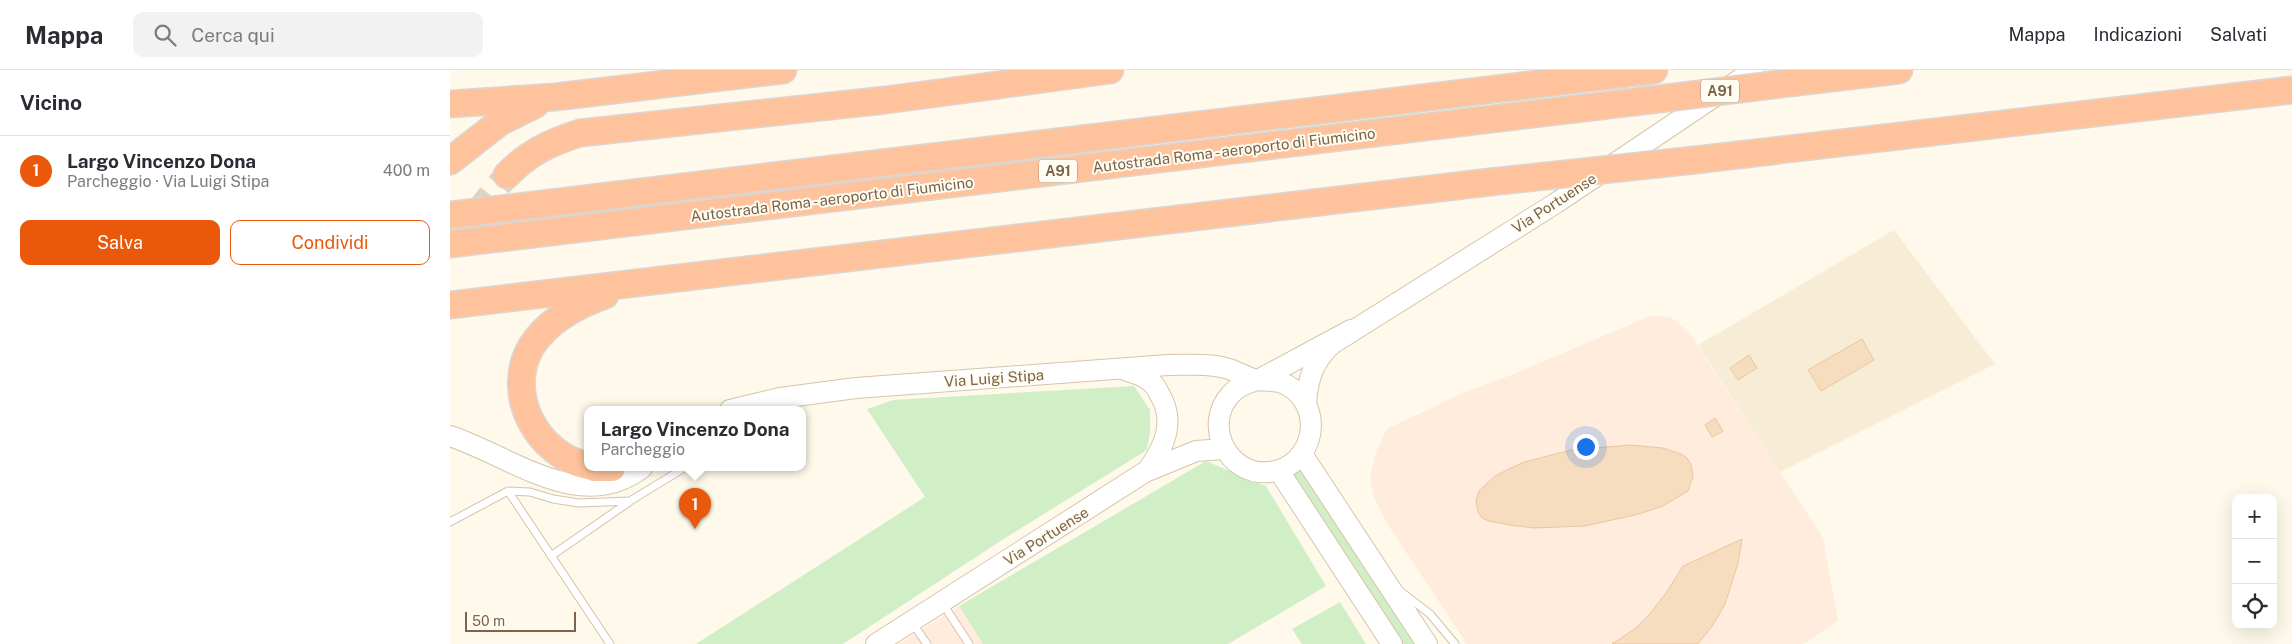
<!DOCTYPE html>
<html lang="it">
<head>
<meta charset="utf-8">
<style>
  :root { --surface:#fff; --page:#f2f2f3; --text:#2b2b33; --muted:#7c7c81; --line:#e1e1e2; --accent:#ea580c }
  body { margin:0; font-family:"Public Sans",sans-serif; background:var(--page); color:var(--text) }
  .controls { position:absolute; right:15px; bottom:15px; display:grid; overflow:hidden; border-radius:10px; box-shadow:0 5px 20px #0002 }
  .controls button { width:45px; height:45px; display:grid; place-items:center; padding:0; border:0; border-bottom:1px solid var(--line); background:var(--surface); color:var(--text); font:25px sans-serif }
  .scale { position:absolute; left:15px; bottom:12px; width:111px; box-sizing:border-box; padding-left:5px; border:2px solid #7d6349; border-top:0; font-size:14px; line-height:18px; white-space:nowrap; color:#7d6349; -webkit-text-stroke:4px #fffcf2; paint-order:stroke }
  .you { position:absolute; left:1135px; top:376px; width:18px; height:18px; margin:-12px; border:4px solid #fff; border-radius:50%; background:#1a73e8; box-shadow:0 0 0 8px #1a73e833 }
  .badge { display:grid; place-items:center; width:32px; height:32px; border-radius:50%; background:var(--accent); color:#fff; font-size:16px; font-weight:700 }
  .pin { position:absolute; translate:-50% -41px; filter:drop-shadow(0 1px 2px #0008) }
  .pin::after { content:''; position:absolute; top:26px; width:18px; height:15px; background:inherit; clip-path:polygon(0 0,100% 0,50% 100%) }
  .popup { position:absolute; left:134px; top:336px; width:222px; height:65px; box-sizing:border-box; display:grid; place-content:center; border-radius:10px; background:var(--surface); filter:drop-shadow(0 1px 4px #0005); font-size:16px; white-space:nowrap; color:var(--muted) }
  .popup b { font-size:19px; color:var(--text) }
  .popup::after { content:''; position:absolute; left:50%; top:100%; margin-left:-10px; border:10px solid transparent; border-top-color:var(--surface) }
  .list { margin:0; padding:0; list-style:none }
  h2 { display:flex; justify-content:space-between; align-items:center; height:65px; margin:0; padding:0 20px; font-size:21px }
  h2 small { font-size:16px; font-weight:400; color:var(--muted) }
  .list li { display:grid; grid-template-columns:32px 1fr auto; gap:15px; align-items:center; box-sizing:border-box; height:70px; padding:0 20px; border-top:1px solid var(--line) }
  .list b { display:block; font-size:19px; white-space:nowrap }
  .list p { margin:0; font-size:16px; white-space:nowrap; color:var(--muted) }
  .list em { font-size:16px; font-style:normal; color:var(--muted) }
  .actions { display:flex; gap:10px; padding:15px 20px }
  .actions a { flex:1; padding:11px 0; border:1px solid var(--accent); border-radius:10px; text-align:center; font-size:18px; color:var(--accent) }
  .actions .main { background:var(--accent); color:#fff }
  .icon { flex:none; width:28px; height:28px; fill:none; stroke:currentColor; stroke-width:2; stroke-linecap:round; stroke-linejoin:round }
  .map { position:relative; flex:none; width:1842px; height:574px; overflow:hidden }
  header { display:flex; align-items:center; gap:30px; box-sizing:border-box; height:70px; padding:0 25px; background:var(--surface); border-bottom:1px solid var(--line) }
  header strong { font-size:24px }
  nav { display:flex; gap:28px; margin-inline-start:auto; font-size:18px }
  .search { width:350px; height:45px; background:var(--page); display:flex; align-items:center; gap:12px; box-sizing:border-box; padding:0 18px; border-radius:10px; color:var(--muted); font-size:19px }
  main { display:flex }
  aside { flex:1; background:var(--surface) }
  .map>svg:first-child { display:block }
  .residential { fill:#f7edd7 }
  .commercial { fill:#ffecdd }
  .green { fill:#d1efc6 }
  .building { fill:#f7ddbf; stroke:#ebc69d }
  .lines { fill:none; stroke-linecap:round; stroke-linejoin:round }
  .highway-tunnel { stroke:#ded4c2; stroke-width:26; stroke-dasharray:26 13; stroke-linecap:butt }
  .lane-casing { stroke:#d3c3ad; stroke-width:9 }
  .secondary-casing { stroke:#d7c4ab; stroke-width:22 }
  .highway-casing { stroke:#ddd6d0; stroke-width:29 }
  .lane { stroke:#fff; stroke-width:7 }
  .secondary { stroke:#fff; stroke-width:20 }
  .highway { stroke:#fec39c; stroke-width:26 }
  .highway-bridge-casing { stroke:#ddd6d0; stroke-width:29; stroke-linecap:butt }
  .highway-bridge { stroke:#fec39c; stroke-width:26 }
  .labels { text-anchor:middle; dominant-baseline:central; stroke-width:4; stroke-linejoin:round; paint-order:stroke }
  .shield { fill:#fffcf2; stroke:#a4917c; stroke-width:1 }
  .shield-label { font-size:14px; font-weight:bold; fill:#7d6349 }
  .street-label { font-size:15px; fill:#7d6349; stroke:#fffcf2 }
</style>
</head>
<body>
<header>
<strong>Mappa</strong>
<div class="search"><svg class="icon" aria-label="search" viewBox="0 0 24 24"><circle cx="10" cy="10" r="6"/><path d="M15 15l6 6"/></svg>Cerca qui</div>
<nav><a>Mappa</a><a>Indicazioni</a><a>Salvati</a></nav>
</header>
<main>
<aside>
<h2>Vicino<small></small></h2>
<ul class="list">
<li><span class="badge">1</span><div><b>Largo Vincenzo Dona</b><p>Parcheggio · Via Luigi Stipa</p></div><em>400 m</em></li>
</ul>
<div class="actions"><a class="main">Salva</a><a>Condividi</a></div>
</aside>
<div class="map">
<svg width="1842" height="574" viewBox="0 0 1842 574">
  <rect width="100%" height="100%" fill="#fef9ea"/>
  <path class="residential" d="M1444,160L1545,294L1330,402L1248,275Z"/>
  <path class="commercial" d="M1200,246L1221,247L1240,264L1373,468L1388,551L1353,574H1017L936,452L925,429L920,408L926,382L937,359L1015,322L1064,304Z
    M509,536L533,574H449Z"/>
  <path class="green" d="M684,316L700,340V362L697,380L552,470L393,574H246L475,427L417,339L443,330Z
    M756,391L816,416L876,516L778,574H533L509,536Z
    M849,393L965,574H953L839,400Z
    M890,532L916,574H852L842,559Z"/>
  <path class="building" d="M1412,269L1424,290L1371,321L1358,300Z
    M1299,285L1307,298L1288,310L1280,298Z
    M1265,348L1273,361L1262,367L1255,355Z
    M1180,375L1213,378L1231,384L1237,388L1241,394L1243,406L1238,421L1213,436L1189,444L1135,456L1083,458L1060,455L1039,451L1032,448L1028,442L1026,431L1029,421L1045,406L1059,399L1074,392L1121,380Z
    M1292,469L1288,493L1275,534L1263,555L1248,574H1162L1186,558L1198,546L1216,523L1233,496Z"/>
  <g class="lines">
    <path class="highway-tunnel" d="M0,176L57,105"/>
    <defs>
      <path id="lane" d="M329,340L343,335
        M58,421L160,574
        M0,452L58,421L80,422L103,429L129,433L180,431L234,398
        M101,486L179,432
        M950,521L980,544L1005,574
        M493,534L519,574
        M463,554L477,574"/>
      <path id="secondary" d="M677,301C684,303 692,305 698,310C704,313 707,319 710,325C726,352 714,378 697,401
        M856,333C858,309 863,291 882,274L1106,133L1304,0
        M280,340L330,328L406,318L718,295C738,295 759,293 779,299C788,302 798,308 807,310C818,312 827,309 837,315C876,337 865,396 820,402C778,407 752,355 781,324C788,316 798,313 808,310L901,260
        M0,366C61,386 130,445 192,398
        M852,384L977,574
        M829,401L942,574
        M426,574L695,402L746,381L774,379"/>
      <path id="highway" d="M1322,15L1449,0
        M0,34L105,27L333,0
        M1245,90L1842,20
        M0,91L50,52L86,34
        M57,105C78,83 101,72 130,63L436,30L660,0
        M0,145L1204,0
        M0,174L1217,28
        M0,235L1040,112
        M138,396C87,385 54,324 81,277C97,251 127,235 155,225
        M144,398H162"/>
    </defs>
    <use href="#lane" class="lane-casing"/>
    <use href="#secondary" class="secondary-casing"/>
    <use href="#highway" class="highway-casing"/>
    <use href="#lane" class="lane"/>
    <use href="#secondary" class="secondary"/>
    <use href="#highway" class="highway"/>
    <defs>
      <path id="highway-bridge" d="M1217,28L1322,15
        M1040,112L1245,90"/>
    </defs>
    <use href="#highway-bridge" class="highway-bridge-casing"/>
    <use href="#highway-bridge" class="highway-bridge"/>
  </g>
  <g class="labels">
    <g class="shield">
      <rect x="1251" y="9.5" width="38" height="23" rx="4"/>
      <rect x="589" y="89.5" width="38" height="23" rx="4"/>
    </g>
    <g class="shield-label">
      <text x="1270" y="21">A91</text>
      <text x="608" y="101">A91</text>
    </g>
    <g class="street-label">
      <text transform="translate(784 80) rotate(-7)">Autostrada Roma - aeroporto di Fiumicino</text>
      <text transform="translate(382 129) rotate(-7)">Autostrada Roma - aeroporto di Fiumicino</text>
      <text transform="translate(1104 133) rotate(-33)">Via Portuense</text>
      <text transform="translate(544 308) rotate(-4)">Via Luigi Stipa</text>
      <text transform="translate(596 466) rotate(-32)">Via Portuense</text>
    </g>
  </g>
</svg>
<div class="controls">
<button>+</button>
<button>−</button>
<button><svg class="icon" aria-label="locate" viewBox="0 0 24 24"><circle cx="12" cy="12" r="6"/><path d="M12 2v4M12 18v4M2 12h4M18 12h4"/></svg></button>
</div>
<div class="scale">50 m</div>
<div class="you"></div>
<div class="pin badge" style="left:245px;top:459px">1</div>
<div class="popup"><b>Largo Vincenzo Dona</b>Parcheggio</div>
</div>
</main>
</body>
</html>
